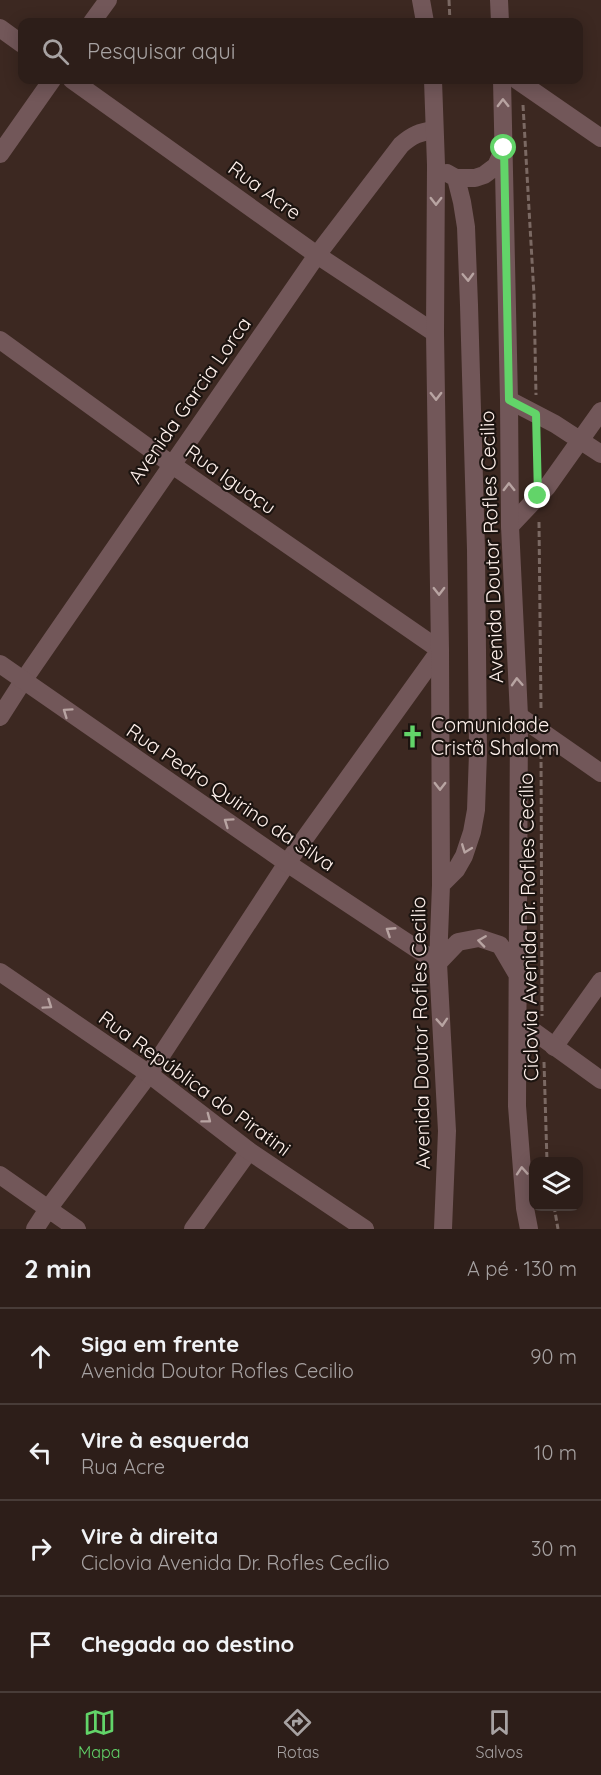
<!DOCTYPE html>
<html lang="pt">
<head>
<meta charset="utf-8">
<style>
  :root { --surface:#2d1e19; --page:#352722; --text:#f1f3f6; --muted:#a7a2a2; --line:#483c38; --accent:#62d469 }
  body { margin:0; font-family:Quicksand,sans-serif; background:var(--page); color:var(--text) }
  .controls { position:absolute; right:18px; bottom:18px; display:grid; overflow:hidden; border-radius:12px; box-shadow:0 3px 15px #0003 }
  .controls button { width:54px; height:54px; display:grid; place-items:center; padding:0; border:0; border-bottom:2px solid var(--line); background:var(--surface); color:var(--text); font:30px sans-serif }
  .stop { position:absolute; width:18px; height:18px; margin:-14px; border:4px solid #62d469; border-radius:50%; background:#fff }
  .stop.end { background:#62d469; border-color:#fff; box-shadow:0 2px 6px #0008 }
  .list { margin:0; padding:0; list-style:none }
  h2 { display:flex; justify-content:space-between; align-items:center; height:78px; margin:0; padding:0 24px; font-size:26px }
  h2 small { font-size:20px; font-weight:400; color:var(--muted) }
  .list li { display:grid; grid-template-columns:39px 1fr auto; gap:18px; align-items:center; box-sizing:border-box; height:96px; padding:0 24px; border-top:2px solid var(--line) }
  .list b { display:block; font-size:22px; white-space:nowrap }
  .list p { margin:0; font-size:20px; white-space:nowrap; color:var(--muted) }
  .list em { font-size:20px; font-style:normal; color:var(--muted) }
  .icon { flex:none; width:33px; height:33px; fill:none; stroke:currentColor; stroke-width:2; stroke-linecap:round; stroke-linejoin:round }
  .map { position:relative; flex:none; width:601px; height:1229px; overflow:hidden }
  .search { position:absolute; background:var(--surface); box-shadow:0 3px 15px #0003; left:18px; right:18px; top:18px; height:66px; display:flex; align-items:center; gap:15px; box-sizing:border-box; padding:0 21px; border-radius:12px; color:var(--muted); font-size:22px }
  .sheet { height:462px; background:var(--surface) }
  nav { display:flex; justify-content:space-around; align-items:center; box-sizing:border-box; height:84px; border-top:2px solid var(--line); background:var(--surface); font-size:16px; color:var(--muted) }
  nav a { display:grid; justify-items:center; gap:3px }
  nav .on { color:var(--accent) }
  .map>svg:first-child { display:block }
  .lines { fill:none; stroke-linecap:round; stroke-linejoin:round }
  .path { stroke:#7b6963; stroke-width:3; stroke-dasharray:6 3; stroke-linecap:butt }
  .minor { stroke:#725759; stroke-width:18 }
  .tertiary { stroke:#725759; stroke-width:18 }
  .oneway { stroke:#b8a4a2 }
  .route { stroke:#62d469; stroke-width:8 }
  .labels { text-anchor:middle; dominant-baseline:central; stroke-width:4.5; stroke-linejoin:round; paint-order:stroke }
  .street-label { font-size:20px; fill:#fff1ec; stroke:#1c1410 }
  .poi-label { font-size:20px; fill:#fff1ec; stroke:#1c1410; text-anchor:start }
</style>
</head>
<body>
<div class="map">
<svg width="601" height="1229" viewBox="0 0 601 1229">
  <rect width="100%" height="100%" fill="#3c2821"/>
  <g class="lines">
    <path class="path" d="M449,0L450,22
      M523,105L534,295L536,395
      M537,435L538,467
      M539,522L541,710
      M541,753L542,1016
      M544,1062L547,1162
      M554,1206L558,1229"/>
    <path class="minor" d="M92,22L108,0
      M0,28L22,44
      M72,80L317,255L435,333
      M517,80L601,138
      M0,154L52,80
      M0,340L171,464L440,650L287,863L149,1074L48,1209L35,1229
      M509,400L555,424L601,454
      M510,526L547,487L601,411
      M519,716L601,773
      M0,717L23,681L317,255L401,145C412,135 420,132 434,130
      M554,1047L601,981
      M0,1175L77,1229
      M193,1229L249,1151"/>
    <path class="tertiary" d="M421,0L425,22
      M499,0L500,22
      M433,80L436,165L435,333L440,650L441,885L438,963L447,1131L443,1229
      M502,80L509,400L510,526L519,716L517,1106L525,1208L529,1229
      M447,173L456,178H475L484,175L496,166L503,150
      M0,664L287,863L438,963
      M441,885L456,870L464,856L472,832L476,810L478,753L476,550L469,305L466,227L462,202L456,178
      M438,963L458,942L479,938L500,945L517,974
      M0,972L149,1074L249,1151L365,1229
      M518,1020L601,1080"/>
  </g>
  <defs><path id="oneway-chevron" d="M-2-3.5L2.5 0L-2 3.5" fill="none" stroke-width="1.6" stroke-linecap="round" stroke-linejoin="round" transform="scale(1.5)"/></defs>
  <g class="oneway">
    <use href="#oneway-chevron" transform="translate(503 103) rotate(-91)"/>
    <use href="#oneway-chevron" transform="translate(436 201) rotate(90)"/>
    <use href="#oneway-chevron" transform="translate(468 277) rotate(88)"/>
    <use href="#oneway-chevron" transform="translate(436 396) rotate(89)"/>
    <use href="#oneway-chevron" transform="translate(509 487) rotate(-91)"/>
    <use href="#oneway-chevron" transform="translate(439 591) rotate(89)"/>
    <use href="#oneway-chevron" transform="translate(517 682) rotate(-93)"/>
    <use href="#oneway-chevron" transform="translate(67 712) rotate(-145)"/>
    <use href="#oneway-chevron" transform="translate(440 786) rotate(90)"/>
    <use href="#oneway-chevron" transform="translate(228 822) rotate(-145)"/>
    <use href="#oneway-chevron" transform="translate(466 849) rotate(111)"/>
    <use href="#oneway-chevron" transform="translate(390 931) rotate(-147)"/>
    <use href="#oneway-chevron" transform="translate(482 941) rotate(-172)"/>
    <use href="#oneway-chevron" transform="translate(48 1005) rotate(34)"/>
    <use href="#oneway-chevron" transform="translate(442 1022) rotate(86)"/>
    <use href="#oneway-chevron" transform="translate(207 1119) rotate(37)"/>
    <use href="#oneway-chevron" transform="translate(522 1171) rotate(-94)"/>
  </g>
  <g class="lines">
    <path class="route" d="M504,148L509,400L536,414L538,496"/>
  </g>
  <defs>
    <symbol id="church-bare" viewBox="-9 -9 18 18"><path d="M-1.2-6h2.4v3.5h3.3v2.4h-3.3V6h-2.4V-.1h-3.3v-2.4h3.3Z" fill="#62d469" stroke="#1c1410" stroke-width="2.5" paint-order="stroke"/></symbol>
  </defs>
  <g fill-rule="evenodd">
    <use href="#church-bare" x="396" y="720" width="33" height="33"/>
  </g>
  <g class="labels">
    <g class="street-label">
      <text transform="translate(265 190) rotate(36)">Rua Acre</text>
      <text transform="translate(189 400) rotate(-55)">Avenida Garcia Lorca</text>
      <text transform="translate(231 479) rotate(35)">Rua Iguaçu</text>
      <text transform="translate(491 547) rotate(-92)">Avenida Doutor Rofles Cecilio</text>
      <text transform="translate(231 797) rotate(34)">Rua Pedro Quirino da Silva</text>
      <text transform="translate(528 927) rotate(-91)">Ciclovia Avenida Dr. Rofles Cecílio</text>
      <text transform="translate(420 1033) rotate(-91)">Avenida Doutor Rofles Cecilio</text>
      <text transform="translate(195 1083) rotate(36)">Rua República do Piratini</text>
    </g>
    <g class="poi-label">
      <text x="431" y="724">Comunidade<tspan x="431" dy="23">Cristã Shalom</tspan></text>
    </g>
  </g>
</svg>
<div class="controls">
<button><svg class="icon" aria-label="layers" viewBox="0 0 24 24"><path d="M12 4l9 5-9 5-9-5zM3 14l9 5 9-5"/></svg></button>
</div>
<div class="stop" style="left:504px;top:148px"></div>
<div class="stop end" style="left:538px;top:496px"></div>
<div class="search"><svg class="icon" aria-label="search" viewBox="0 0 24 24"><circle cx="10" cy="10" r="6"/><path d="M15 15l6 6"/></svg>Pesquisar aqui</div>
</div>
<section class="sheet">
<h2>2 min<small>A pé · 130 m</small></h2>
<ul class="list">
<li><svg class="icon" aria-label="ahead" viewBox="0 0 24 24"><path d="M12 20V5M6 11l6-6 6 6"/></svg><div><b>Siga em frente</b><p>Avenida Doutor Rofles Cecilio</p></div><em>90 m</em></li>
<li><svg class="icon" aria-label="left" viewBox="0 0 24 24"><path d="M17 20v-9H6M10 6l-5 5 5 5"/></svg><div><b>Vire à esquerda</b><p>Rua Acre</p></div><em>10 m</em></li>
<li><svg class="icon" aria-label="right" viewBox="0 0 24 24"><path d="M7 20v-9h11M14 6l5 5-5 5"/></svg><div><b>Vire à direita</b><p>Ciclovia Avenida Dr. Rofles Cecílio</p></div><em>30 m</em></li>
<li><svg class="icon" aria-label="arrive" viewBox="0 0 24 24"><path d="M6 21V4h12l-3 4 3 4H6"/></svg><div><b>Chegada ao destino</b></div></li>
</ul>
</section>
<nav>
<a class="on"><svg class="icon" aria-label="map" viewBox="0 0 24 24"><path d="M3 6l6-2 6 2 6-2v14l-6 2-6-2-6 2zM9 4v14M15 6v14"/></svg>Mapa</a>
<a><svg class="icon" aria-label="directions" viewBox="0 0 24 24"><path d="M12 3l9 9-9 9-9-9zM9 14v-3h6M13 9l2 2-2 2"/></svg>Rotas</a>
<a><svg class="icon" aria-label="saved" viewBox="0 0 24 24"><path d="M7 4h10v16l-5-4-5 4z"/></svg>Salvos</a>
</nav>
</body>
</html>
